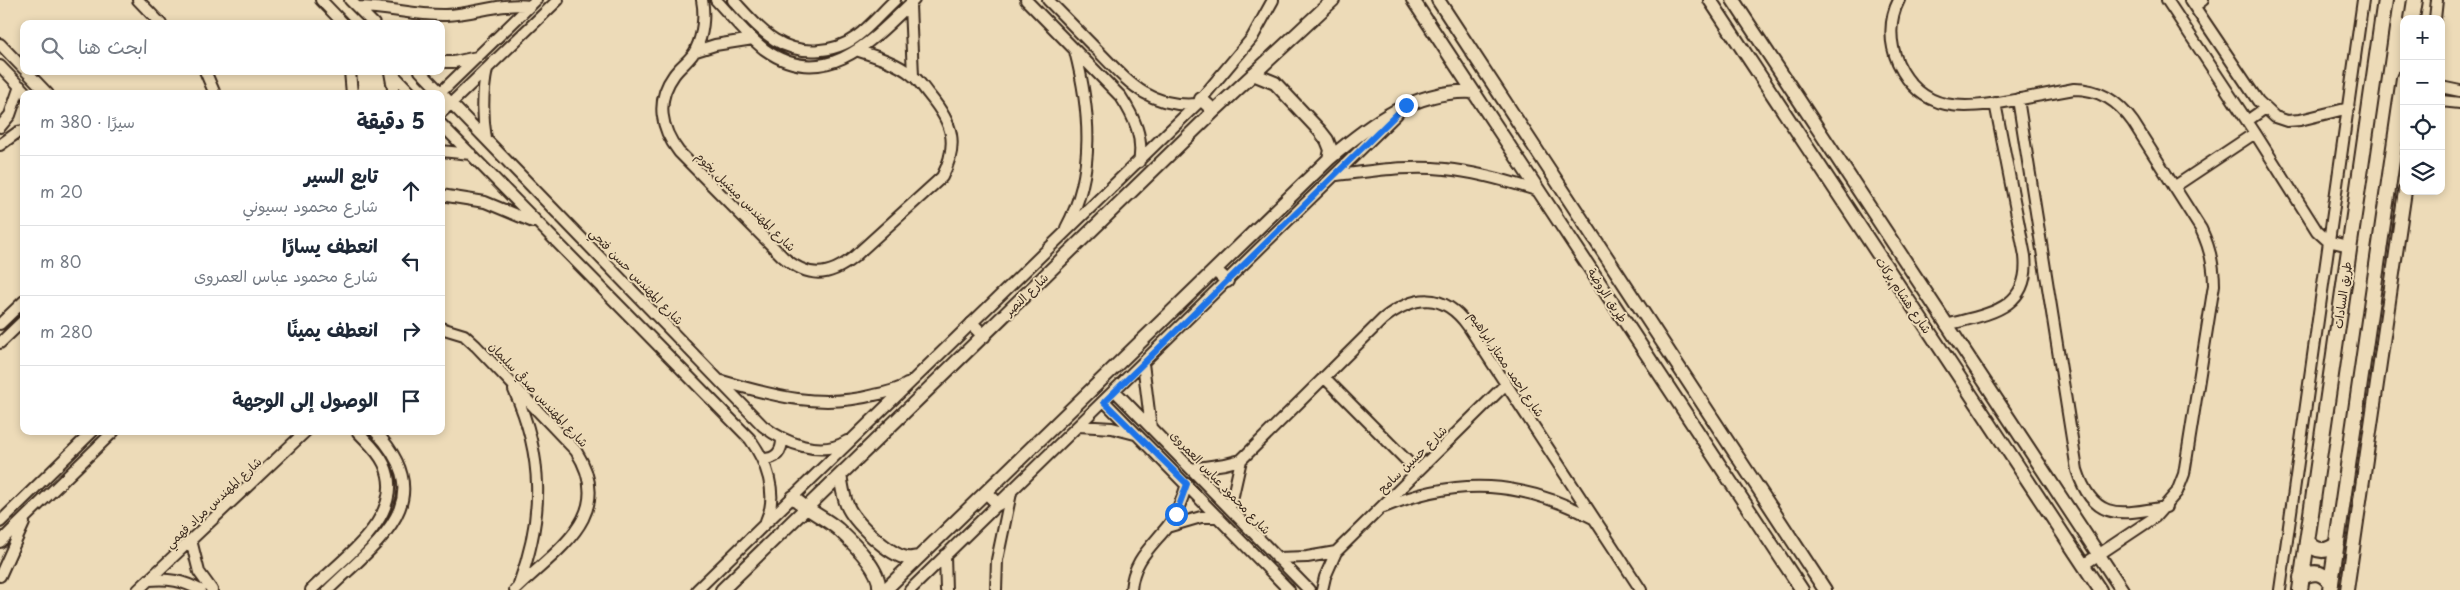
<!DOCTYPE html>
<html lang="ar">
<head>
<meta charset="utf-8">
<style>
  :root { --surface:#fff; --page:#f6f6f7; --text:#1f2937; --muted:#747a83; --line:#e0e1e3 }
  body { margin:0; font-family:"Playpen Sans","Playpen Sans Arabic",sans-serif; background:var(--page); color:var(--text); direction:rtl }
  .controls { position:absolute; right:15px; top:15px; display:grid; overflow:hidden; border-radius:10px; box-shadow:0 2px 8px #0003 }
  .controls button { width:45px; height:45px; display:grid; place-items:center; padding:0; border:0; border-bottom:1px solid var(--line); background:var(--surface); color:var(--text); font:25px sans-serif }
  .stop { position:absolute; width:15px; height:15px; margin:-11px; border:4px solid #1a73e8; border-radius:50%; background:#fff }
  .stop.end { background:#1a73e8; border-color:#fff; box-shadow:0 1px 5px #0008 }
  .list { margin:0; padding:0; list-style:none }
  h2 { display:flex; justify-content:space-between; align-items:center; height:65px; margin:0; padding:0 20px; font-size:21px }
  h2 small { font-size:16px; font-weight:400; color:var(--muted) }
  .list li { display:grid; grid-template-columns:32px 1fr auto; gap:15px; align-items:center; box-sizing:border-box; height:70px; padding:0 20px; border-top:1px solid var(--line) }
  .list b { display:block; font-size:19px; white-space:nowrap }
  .list p { margin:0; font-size:16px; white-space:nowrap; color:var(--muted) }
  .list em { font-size:16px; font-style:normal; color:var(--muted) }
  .icon { flex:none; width:28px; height:28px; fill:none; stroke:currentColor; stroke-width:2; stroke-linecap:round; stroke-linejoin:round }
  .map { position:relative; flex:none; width:2460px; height:590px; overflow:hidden; direction:ltr }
  .search { position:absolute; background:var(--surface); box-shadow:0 2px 8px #0003; left:20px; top:20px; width:425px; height:55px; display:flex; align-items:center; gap:12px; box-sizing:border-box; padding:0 18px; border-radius:10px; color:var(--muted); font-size:19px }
  .panel { position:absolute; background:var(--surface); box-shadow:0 2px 8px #0003; left:20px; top:90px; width:425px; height:345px; border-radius:10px; direction:rtl }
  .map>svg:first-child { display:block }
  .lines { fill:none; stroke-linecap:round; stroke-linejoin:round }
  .minor-casing { stroke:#3b2a1e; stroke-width:14 }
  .tertiary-casing { stroke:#3b2a1e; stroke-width:16 }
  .secondary-casing { stroke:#3b2a1e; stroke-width:18 }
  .minor { stroke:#eddbb8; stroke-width:10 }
  .tertiary { stroke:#eddbb8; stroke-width:12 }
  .secondary { stroke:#eddbb8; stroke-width:14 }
  .route { stroke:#1a73e8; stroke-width:6 }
  .labels { text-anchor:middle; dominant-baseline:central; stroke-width:4; stroke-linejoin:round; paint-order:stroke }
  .street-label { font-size:12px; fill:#3b2a1e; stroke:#eddbb8 }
</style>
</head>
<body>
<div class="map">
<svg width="2460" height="590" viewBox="0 0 2460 590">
  <rect width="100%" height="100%" fill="#eddbb8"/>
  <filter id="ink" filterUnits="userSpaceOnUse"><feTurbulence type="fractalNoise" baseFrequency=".02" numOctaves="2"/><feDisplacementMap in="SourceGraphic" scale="10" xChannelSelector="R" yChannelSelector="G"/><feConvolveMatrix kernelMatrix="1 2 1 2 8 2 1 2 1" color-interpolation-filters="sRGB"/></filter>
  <g filter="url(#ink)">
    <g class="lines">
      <defs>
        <path id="minor" d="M138,0L161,24
          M321,0L344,24
          M350,0L374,24
          M702,0C705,15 703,35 696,49C692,59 680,66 674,75C655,101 661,129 679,152L783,257C808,278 828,278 854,257L942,177C959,144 953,124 930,96C924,89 919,80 912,75C897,63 878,57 859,51
          M716,0C731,16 746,35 764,49C825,93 873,40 914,0
          M733,0C746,14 759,30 775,40C799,55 833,54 856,37C870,27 882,12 895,0
          M1026,0L1121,97C1134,117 1144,138 1139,162
          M1048,0C1065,17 1082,35 1099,52C1129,83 1150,108 1197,104
          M1899,0C1889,19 1889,43 1898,63C1922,114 1964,109 2010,101C2031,97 2052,93 2074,89C2100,89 2118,101 2133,122L2201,229C2210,248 2214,265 2214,285L2184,474L2177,492L2155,517L2083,565
          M2167,0L2255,133L2317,231L2328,241L2349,246
          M2190,0L2258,101L2275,117L2287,121L2300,120L2349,108
          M910,5L913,76
          M2195,6L2203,0
          M358,7C388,7 416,16 446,15C475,14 501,2 530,6
          M2435,19L2437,0
          M0,44L24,69
          M696,51L715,45L753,39
          M441,62H454L477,57
          M0,66L27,94
          M26,71L48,94
          M205,71L215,94
          M350,71L352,94
          M390,71L412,94
          M420,71L763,426C785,443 821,458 847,441
          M390,72L394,94
          M2441,87L2460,91
          M439,94L536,0
          M2018,99L2077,470C2094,523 2121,514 2166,507
          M2441,101L2460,103
          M441,113L558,0
          M2247,121L2264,109
          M441,124L750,439C766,461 779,494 766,521
          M0,127L10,115L20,86
          M486,139C482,114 482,93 487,69
          M0,145L18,132L24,131
          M441,151L471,154
          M1337,175C1373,171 1409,165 1445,169C1477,172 1508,181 1539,191
          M2174,187L2255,133
          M441,195L485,202L533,222
          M1066,228C1096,173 1090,109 1075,51
          M0,324L24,301
          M1946,325C1987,314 2031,310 2025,256L1995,103
          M441,328L464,335L476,346L576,451C617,515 557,549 515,590
          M0,343L24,320
          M1143,363L1151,428
          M1324,377L1417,471
          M722,381C773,396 821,409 874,395C885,393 898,390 907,384
          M514,390C544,457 544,516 519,584
          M1115,391L1309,590
          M1104,401L1289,590
          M1079,426L1112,428L1135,434
          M763,459C776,459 782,452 782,439
          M1191,469L1225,464L1241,460
          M1384,507C1459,476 1522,481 1593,518
          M1230,509L1241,460L1383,319C1414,295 1443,291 1468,326L1641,590
          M0,522L93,431
          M1167,527L1201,517H1218
          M191,540L199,572L212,590
          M0,542L114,431
          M945,555L946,590
          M1277,558L1307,557L1336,552
          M0,576L24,523
          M149,580C169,578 183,581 200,590
          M138,590L306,431
          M311,590C343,558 408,515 384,464C378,451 366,441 357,431
          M328,590C378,541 441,501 375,431
          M697,590L1197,104L1252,38L1273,0
          M910,590L1397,114
          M996,590L997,560L1011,493
          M1131,590C1133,561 1150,548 1167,527C1177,514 1182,500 1187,484
          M1322,590L1325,577L1336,552L1506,384
          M2280,590L2363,0"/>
        <path id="tertiary" d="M1413,0L1802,590
          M1438,0L1825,590
          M1710,0L2100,590
          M1733,0L2122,590
          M1253,74L1275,83L1320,131L1327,140L1331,150L1329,159
          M1201,99L1214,111
          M1215,270L1227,281
          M972,324L984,336
          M840,475C842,485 843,496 847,505C854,522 889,555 907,558C911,559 915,557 919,557
          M986,492L998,504
          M793,497C807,511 824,517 838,529C852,542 882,570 879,590
          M722,590L1214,111L1333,0
          M885,590L1329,159C1370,124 1416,89 1473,92
          M2347,590L2405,191"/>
        <path id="secondary" d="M2412,19L2415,0
          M2307,541C2316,552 2325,553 2337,544
          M2301,578C2314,570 2323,572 2331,584
          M2300,590L2385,0
          M2330,590L2404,78"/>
      </defs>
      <use href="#minor" class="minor-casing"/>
      <use href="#tertiary" class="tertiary-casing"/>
      <use href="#secondary" class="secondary-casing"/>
      <use href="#minor" class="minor"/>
      <use href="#tertiary" class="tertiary"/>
      <use href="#secondary" class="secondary"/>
    </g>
  </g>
  <g class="lines" filter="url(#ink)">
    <path class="route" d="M1176,514L1187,484L1104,402L1406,105"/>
  </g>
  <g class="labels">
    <g class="street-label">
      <text transform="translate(746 201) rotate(45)">شارع المهندس ميشيل بخوم</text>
      <text transform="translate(637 276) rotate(46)">شارع المهندس حسن فتحي</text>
      <text transform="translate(1026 294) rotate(-44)">شارع النصر</text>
      <text transform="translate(1608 295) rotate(57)">طريق الروضة</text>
      <text transform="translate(1904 295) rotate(56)">شارع هشام بركات</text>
      <text transform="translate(2342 295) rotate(-82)">طريق السادات</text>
      <text transform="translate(1507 364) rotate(56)">شارع احمد ممتاز ابراهيم</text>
      <text transform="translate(539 394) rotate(47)">شارع المهندس صدقي سليمان</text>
      <text transform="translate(1412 459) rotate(-44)">شارع حسين سامح</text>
      <text transform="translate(1221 482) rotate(46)">شارع محمود عباس العمروى</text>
      <text transform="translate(213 502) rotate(-43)">شارع المهندس مراد فهمي</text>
    </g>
  </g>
</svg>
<div class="controls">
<button>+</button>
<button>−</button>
<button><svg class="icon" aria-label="locate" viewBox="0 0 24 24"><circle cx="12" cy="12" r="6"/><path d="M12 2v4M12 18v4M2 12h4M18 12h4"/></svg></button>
<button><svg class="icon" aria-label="layers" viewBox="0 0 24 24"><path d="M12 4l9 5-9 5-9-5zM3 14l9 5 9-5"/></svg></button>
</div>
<div class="stop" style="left:1176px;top:514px"></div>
<div class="stop end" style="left:1406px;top:105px"></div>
<div class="search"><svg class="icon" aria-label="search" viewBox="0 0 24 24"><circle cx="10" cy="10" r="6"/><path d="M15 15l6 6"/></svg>ابحث هنا</div>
<section class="panel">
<h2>5 دقيقة<small>سيرًا · 380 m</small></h2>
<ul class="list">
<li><svg class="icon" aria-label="ahead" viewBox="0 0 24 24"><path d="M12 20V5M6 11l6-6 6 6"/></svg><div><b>تابع السير</b><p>شارع محمود بسيوني</p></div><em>20 m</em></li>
<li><svg class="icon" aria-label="left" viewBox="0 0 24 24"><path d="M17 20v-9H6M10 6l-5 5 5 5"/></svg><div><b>انعطف يسارًا</b><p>شارع محمود عباس العمروى</p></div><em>80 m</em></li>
<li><svg class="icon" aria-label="right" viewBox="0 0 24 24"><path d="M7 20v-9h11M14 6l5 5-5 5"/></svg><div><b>انعطف يمينًا</b></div><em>280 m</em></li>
<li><svg class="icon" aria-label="arrive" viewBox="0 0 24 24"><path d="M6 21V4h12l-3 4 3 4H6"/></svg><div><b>الوصول إلى الوجهة</b></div></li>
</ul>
</section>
</div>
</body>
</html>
